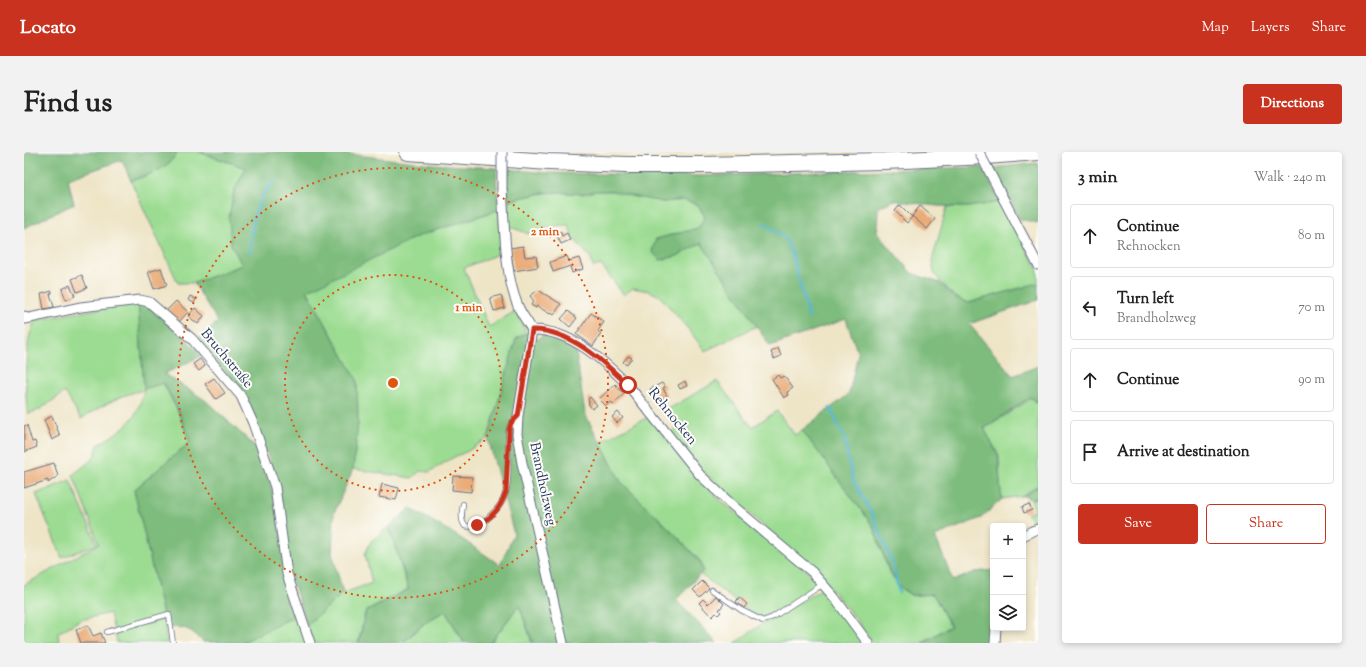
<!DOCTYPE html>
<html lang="en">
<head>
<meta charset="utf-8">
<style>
  :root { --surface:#fff; --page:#f2f2f2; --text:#222; --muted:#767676; --line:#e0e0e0; --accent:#c8321e }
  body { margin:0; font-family:"Sorts Mill Goudy",serif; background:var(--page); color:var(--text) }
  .controls { position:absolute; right:12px; bottom:12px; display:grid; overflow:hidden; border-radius:4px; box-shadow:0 2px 6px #0003 }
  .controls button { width:36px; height:36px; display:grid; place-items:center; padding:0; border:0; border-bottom:1px solid var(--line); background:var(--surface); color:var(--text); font:20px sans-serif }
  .stop { position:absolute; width:12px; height:12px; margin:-9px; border:3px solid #c8321e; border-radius:50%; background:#fff }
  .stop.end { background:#c8321e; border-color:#fff; box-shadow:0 1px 4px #0008 }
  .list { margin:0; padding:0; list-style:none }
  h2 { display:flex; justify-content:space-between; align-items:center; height:52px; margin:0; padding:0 16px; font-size:17px }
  h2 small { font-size:13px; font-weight:400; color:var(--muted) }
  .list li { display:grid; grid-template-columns:26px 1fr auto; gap:12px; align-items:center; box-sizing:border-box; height:64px; margin:0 8px 8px; padding:0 8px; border:1px solid var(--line); border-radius:4px }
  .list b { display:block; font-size:15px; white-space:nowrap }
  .list p { margin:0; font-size:13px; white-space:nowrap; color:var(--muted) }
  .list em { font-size:13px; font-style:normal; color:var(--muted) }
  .actions { display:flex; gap:8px; padding:12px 16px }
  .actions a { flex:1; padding:9px 0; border:1px solid var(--accent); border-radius:4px; text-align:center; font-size:14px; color:var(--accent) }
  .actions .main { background:var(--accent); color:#fff }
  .icon { flex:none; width:22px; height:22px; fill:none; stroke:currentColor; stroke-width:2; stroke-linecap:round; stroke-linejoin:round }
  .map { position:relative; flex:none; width:1014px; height:491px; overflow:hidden; border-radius:4px }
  header { display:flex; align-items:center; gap:24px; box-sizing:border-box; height:56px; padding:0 20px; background:var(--accent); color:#fff }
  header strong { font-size:19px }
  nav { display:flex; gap:22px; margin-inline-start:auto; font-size:14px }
  .intro { display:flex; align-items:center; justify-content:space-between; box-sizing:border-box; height:96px; padding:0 24px }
  h1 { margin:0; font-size:28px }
  .button { padding:10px 18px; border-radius:4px; background:var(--accent); color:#fff; font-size:14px; font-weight:700 }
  main { display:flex; gap:24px; padding:0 24px }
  aside { flex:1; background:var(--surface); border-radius:4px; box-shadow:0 2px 6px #0003 }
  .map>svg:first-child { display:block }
  .green { fill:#9cdc92; stroke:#5c8678 }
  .forest { fill:#7dbc7c; stroke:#4c766d }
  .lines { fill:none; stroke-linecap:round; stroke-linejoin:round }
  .stream { stroke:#58b6d6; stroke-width:2.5 }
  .building { fill:#eaab77 }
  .service-casing { stroke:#656e82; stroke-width:6 }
  .minor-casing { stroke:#656e82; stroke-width:11 }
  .motorway-casing { stroke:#656e82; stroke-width:18 }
  .service { stroke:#fff; stroke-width:4.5 }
  .minor { stroke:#fff; stroke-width:9 }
  .motorway { stroke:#fff; stroke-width:16 }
  .minor-bridge-casing { stroke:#656e82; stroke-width:11; stroke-linecap:butt }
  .minor-bridge { stroke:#fff; stroke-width:9 }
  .route { stroke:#c8321e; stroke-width:5 }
  .ring { fill:none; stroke:#de5710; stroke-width:2; stroke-dasharray:2 4 }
  .labels { text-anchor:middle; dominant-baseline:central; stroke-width:4; stroke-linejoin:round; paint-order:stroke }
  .street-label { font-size:14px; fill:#1b2f5e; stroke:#fdfcf7 }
  .centre { fill:#de5710; stroke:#fdfcf7; stroke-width:2 }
  .ring-label { font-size:12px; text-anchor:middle; font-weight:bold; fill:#de5710; stroke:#fdfcf7; stroke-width:4; stroke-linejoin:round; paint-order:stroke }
</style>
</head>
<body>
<header>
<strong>Locato</strong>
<nav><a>Map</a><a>Layers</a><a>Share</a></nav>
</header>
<div class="intro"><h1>Find us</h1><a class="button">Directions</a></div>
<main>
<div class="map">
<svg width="1014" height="491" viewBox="0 0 1014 491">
  <rect width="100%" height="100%" fill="#fdfcf7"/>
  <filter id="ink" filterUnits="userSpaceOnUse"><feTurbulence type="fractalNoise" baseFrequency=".025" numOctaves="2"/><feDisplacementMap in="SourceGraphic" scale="8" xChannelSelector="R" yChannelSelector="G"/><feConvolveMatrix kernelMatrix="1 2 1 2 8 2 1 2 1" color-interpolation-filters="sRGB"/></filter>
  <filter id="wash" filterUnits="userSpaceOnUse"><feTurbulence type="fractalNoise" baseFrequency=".012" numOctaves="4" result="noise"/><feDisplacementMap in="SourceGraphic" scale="16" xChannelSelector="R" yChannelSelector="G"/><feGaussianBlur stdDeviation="0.9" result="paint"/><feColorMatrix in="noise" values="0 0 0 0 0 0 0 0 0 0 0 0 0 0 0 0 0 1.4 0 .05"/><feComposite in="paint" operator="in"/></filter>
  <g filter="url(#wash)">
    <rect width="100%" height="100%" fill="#eee4c6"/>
    <path class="green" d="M153,0H175L222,16L210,39L207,92L218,113L170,131H154L107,29C123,23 146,17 153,0Z
      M572,39H589L607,44L639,50L660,48L674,53L681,65L674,76L632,87L628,100L636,108L653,104L677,91L733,174L681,199L665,178L636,144L625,139L609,136L600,143L577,113L569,115L567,106L550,87L544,73C530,73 518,76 505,82L484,74V49L519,41L533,40L558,42Z
      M977,50L1014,118V131L944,151L931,145L917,130L910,121L908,109L923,55H944Z
      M474,58L479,100L440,116L465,175L493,158L502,181L492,187L464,286L444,299L430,305L405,320L396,319L388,326L329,317L334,271L333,228L283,138L394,84Z
      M114,150L120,237L139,231L153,258L166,290L110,338L140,467L90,479L86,461L56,468L34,481L35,491H0V433L75,392L49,323L71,305L74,293C100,276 113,270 120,238C97,242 76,255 57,267L41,240L15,258L4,262C0,239 0,185 12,168Z
      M693,229L728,275L753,259L771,283L778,278L849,374L865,420L875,435L888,444L909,442L926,474L897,491H849L832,467L803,432L680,320L647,281L654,274L641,259Z
      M1008,246L1014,252V333L999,344L978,347L976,333L975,303L960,277Z
      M624,265L694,346L781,417L793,431L792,434L752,460L740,466L730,463L723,458L676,422L679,419L677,410L652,383L597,330L576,290Z
      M46,328L73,392L38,406L12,342Z
      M1014,345V373L1005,365L1004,361L1011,359L1007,348Z
      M365,375L384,437L341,460L334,491H288L283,473L319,441L348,431L341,402L347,389Z
      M799,436L841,491H711L738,472L753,464Z
      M495,453L508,491H467Z
      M421,459L440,491H379L401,471Z
      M273,463L283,491H217Z
      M140,468L143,491H93L91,479Z"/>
    <path class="forest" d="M0,0H153C146,17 123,23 107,29L98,8L44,27L50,52L0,76Z
      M175,0H307L407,12L472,16L474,58L394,84L283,139L333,228L334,271L329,317L310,361L308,401L319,441L283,473L263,413L251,323L222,245L173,187L194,170L170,131L218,113L207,92L205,66L210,39L222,16Z
      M1014,11V71L996,67L969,16Z
      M958,15L977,50L944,55L913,54L869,48L854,56L853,80L887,121L916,131L931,145L944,151L1014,131V148L945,172L989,224L1014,214V251L1007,245L960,276L974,303L976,333L978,347L957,366L911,384L929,429L951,420L969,418L968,491H898L927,474L909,442L888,443L875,435L866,420L849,374L778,278L825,242L834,202L822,167L746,194L677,91L653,104L636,108L628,100L632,87L674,76L681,65L674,53L660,48L639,50L607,44L589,39H572L558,42L533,40L519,41L484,48L483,17L523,21L676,24Z
      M114,150L121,151L179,203L140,222L181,248L235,298L247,333L273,463L217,491L200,490H179C166,476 161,474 141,476L140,466L110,338L166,290L154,258L140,231L120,237Z
      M502,181L513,188L519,183L536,185L548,192L552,201L561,262L597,330L652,383L677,411L679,419L652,448L693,491H509L495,453L466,491H441L421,459L401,470L378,491H335L342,460L385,437L365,375L386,356L435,385L476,413L490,382L464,286L492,187Z
      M1014,334V345L1006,347L1000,344Z"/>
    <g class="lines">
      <path class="stream" d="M740,71L761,86L767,98L785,166
        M226,100C227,73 231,48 251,28
        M806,256L821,287L824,307L830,330L847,360L868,409L875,441"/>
    </g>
    <g id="blocks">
      <path class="building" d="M876,53L888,65L883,71L871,59Z
        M896,54L911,67L903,77L888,64Z
        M536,79L538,84L543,81L546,88L537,92L532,81Z
        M499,94L501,105L512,104L514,115L490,119L486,96Z
        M543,104L545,109L555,106L559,117L548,121L546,114L529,120L526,110Z
        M137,116L143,133L130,137L124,120Z
        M58,123L63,136L53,140L48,127Z
        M46,133L51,144L42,148L38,137Z
        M514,138L537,152L530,163L527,161L526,162L513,154L512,156L507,153L510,149L506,144Z
        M28,139V141L26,142L30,155L20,157L17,142Z
        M477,143L481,156L470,159L466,146Z
        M166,144L172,147L170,151L164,148Z
        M152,149L164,160L155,170L142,159Z
        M171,156L180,164L174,172L164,164Z
        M544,159L553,166L546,175L537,167Z
        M567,161L580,170L574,179L577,182L569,194L552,182Z
        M754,196L757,204L750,207L747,200Z
        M604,204L608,206L602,213L599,210Z
        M176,207L181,214L175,219L169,212Z
        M754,223L756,226L760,224L769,236L763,240L765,243L760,246L748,227Z
        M190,226L201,241L192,247L181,232Z
        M661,229L663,234L656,237L654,233Z
        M638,231L641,235L639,236L643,244L634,249L626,237Z
        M591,232L600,242L589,252L587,250L582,254L575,247Z
        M566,245L573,253L568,257L564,251L565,250L564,247Z
        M594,260L599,266L593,271L588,265Z
        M28,264L36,284L28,288L20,268Z
        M3,273L8,290L11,289L13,295L0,300V274Z
        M30,311L34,324L24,331V328L0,336V320Z
        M429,324L448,325L447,340L428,338Z
        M358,332L375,336L372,348L355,345Z
        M1005,352L1008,358L1000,361L998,355Z
        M678,429L685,436L676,445L669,438Z
        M692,444L700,452L695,458L697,460L694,463L692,461L688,465L675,451L679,447L684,452Z
        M715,445L723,452L720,456L712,450Z
        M64,473L69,484L77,481L81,491H57L52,478Z"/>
    </g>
  </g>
  <g filter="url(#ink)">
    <use href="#blocks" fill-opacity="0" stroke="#656e82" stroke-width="1"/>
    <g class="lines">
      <defs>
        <path id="service" d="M439,352C438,359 436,368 441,374C450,376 456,372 463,367C469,361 475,356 479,348C486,333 484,313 484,297C484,289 483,279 487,272C488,270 491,268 493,266
          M688,438L717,458L739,469L749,465L799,432
          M83,480L145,462L149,491"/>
        <path id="minor" d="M478,38C481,74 480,121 494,154C497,162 504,170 508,178
          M980,48L1014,113
          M0,164L1,167L57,155L116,148L125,150L168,187L217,244L229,271L251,335L263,422L286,491
          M508,178C545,177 579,208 604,233L676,323L708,353L788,420L810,445L844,491
          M508,178L494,264L493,282L498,311L539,491
          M999,384L1008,379L1014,377
          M971,491L972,476"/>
        <path id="motorway" d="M384,0L525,10L602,13H678L861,9L962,4L1014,0"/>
      </defs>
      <use href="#service" class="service-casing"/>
      <use href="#minor" class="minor-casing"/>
      <use href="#motorway" class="motorway-casing"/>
      <use href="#service" class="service"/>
      <use href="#minor" class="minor"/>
      <use href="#motorway" class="motorway"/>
      <defs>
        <path id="minor-bridge" d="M478,0V38
          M955,0L980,48"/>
      </defs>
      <use href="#minor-bridge" class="minor-bridge-casing"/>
      <use href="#minor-bridge" class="minor-bridge"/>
    </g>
  </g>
  <g class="lines" filter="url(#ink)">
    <path class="route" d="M453,373C467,367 477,355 482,340L485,277L487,271L494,264L508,178C545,177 579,209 604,233"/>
  </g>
  <g class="ring">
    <circle cx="369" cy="231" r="108"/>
    <circle cx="369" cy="231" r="215"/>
  </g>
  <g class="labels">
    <g class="street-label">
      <text transform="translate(202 207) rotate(50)">Bruchstraße</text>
      <text transform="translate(648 265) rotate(51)">Rehnocken</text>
      <text transform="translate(518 332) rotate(78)">Brandholzweg</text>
    </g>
  </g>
  <circle cx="369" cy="231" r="6" class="centre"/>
  <g class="ring-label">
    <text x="521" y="83">2 min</text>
    <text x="445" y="159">1 min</text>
  </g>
</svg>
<div class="controls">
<button>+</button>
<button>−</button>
<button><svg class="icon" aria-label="layers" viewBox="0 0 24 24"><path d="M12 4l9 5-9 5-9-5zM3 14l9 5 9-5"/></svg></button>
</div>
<div class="stop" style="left:604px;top:233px"></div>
<div class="stop end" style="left:453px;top:373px"></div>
</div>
<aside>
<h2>3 min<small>Walk · 240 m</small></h2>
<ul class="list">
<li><svg class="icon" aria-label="ahead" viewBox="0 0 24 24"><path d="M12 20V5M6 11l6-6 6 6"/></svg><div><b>Continue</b><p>Rehnocken</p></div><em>80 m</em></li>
<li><svg class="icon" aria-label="left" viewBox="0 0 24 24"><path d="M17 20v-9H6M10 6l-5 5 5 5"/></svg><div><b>Turn left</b><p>Brandholzweg</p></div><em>70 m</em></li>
<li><svg class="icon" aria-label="ahead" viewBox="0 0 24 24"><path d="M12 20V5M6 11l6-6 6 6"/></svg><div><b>Continue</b></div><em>90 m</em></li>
<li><svg class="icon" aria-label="arrive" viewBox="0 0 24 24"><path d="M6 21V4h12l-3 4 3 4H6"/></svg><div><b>Arrive at destination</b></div></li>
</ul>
<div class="actions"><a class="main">Save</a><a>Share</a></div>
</aside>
</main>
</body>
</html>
